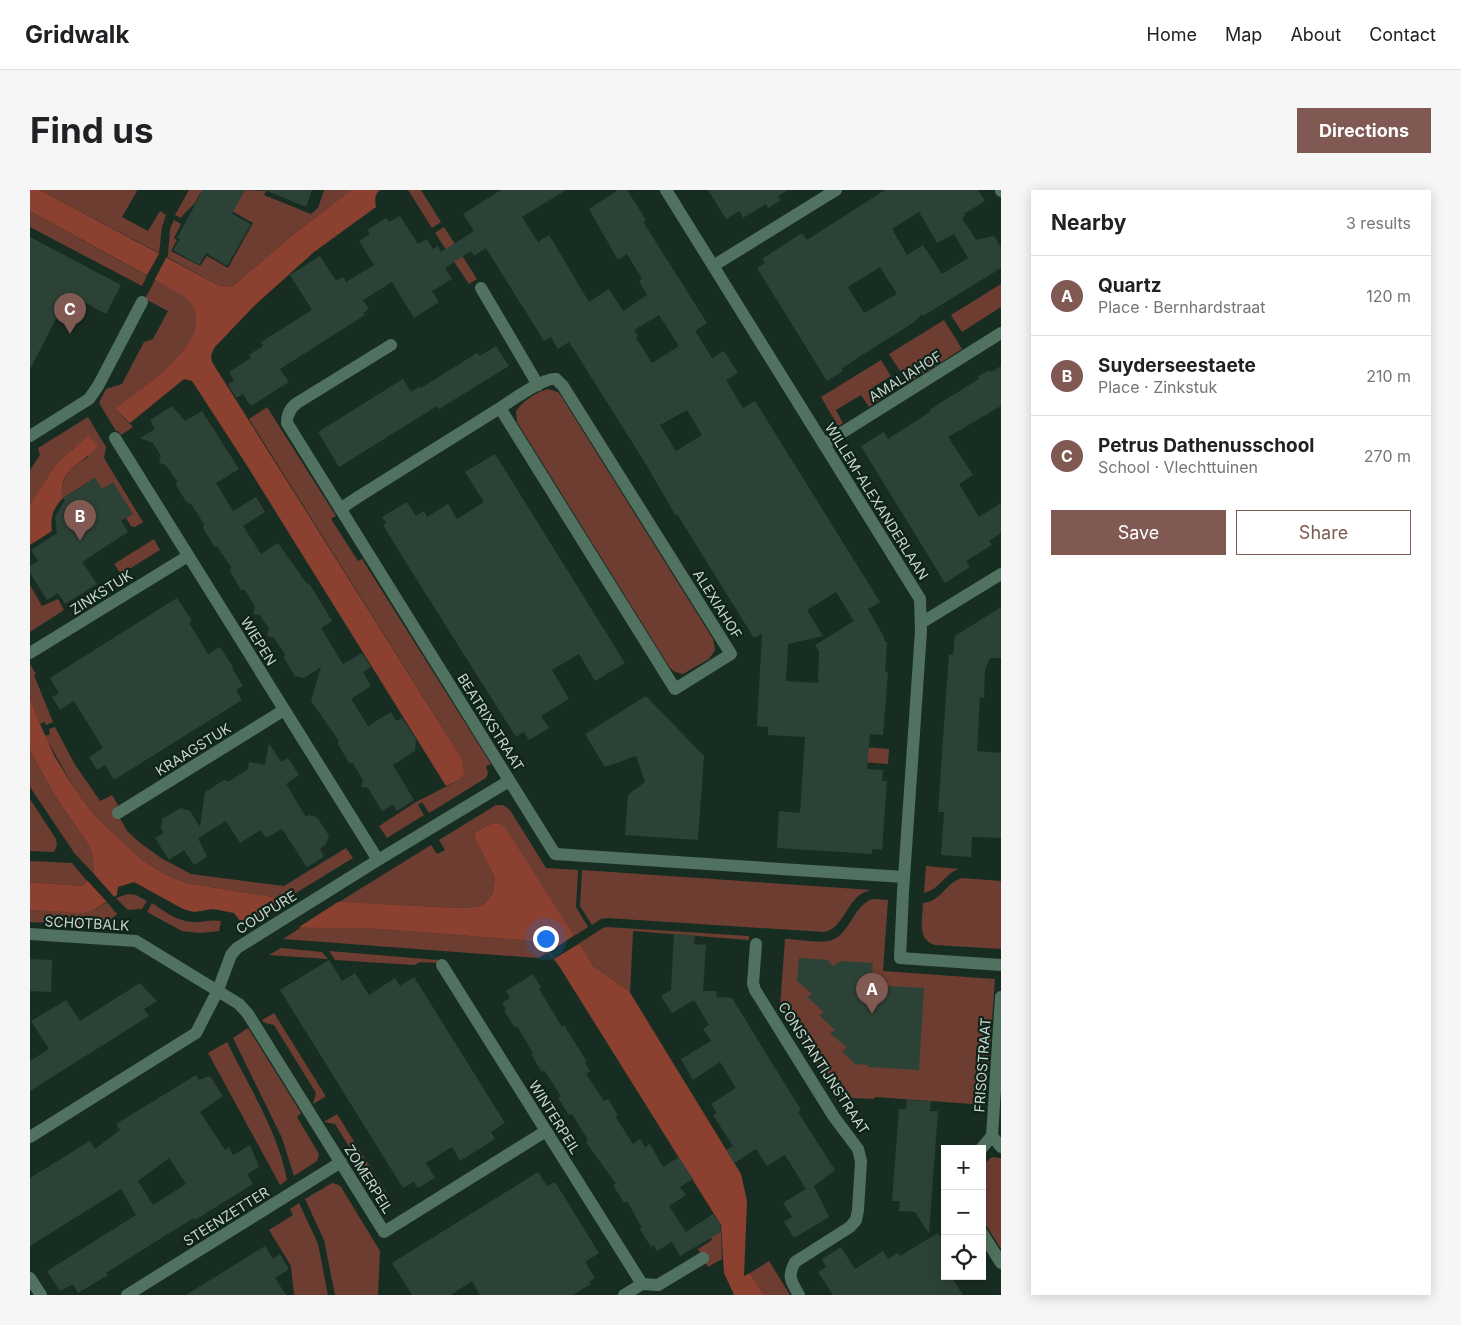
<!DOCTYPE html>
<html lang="en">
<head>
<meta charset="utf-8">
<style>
  :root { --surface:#fff; --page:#f6f6f6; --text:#202124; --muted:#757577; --line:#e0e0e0; --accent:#7f5952 }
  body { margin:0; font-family:Inter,sans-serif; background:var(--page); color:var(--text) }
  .controls { position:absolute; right:15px; bottom:15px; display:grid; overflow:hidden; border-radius:0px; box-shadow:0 2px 12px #0003 }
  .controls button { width:45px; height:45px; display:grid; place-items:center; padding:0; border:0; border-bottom:1px solid var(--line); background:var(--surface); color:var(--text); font:25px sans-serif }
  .you { position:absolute; left:515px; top:748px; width:18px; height:18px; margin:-12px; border:4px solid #fff; border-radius:50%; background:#1a73e8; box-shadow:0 0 0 8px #1a73e833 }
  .badge { display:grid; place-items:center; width:32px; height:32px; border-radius:50%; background:var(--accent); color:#fff; font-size:16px; font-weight:700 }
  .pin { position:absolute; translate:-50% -41px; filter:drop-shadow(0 1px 2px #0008) }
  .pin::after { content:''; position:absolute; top:26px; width:18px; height:15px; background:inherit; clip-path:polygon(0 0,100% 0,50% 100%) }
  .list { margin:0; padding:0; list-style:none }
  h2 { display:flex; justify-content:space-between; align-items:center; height:65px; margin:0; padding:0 20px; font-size:21px }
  h2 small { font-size:16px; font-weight:400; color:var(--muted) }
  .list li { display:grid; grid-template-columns:32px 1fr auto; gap:15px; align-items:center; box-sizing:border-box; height:80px; padding:0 20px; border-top:1px solid var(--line) }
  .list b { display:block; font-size:19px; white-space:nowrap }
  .list p { margin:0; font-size:16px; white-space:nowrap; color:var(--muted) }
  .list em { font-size:16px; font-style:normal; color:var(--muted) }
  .actions { display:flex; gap:10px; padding:15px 20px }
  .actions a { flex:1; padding:11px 0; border:1px solid var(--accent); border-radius:0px; text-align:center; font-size:18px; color:var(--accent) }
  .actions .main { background:var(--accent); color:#fff }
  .icon { flex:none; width:28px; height:28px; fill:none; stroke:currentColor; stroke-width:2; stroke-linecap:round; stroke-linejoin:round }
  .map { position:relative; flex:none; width:971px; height:1105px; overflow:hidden; border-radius:0px }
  header { display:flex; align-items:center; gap:30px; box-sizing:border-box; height:70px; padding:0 25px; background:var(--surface); border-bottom:1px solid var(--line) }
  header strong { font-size:24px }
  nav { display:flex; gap:28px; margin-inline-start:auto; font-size:18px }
  .intro { display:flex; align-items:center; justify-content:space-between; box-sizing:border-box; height:120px; padding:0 30px }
  h1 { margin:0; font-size:35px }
  .button { padding:12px 22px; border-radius:0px; background:var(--accent); color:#fff; font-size:18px; font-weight:700 }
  main { display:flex; gap:30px; padding:0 30px }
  aside { flex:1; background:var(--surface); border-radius:0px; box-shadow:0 2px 12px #0003 }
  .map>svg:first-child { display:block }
  .green { fill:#6e3d32 }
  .water { fill:#8b4030 }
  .pier { fill:#182d22 }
  .building { fill:#2d4237; fill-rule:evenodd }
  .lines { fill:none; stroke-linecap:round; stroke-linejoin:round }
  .minor { stroke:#517261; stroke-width:12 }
  .labels { text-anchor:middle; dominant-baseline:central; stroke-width:4.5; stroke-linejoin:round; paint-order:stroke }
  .street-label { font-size:14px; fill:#c9d5ce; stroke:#0e2319 }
</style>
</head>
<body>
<header>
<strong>Gridwalk</strong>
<nav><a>Home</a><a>Map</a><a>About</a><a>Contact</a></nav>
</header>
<div class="intro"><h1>Find us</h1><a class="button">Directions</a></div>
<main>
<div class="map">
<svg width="971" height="1105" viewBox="0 0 971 1105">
  <rect width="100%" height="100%" fill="#182d22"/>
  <path class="green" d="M10,0H105L107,1L92,27L118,41L130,21L136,25L132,37L129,63Z
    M159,0H174C168,4 167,12 162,16C157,21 155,22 151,28L145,25Z
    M215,0L236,1L234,5L281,24L288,18L294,0H321L265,43L202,97L188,95L137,67L138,64L140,39L144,30L151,34L144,48L147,50L141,61L170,76L177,66L198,78L223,33L202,21Z
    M378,0H391L411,32L402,38Z
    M0,21L117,86L112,96L0,37Z
    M414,37L447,89L439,94L405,43Z
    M125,90C135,95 150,100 158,109C193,148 111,199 85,219L103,237L91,245L88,241H86L69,213L76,199L92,194L114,152L123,149L138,121L115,109Z
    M971,94V117L932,142L921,125Z
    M914,130L932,159L878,193L859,164Z
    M851,170L861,186L842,198L849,210L839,217L831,205L806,220L813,233L808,236L791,207Z
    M518,199L528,202L531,206L683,449L685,460L679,469L653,484L645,482L640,478L487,232L486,221C493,211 506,202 518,199Z
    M237,217L306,326L301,329L328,371L332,369L461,574L456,576L458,583L456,588L399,623L392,612L388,615L394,625L357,648L349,636L386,612L429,590L431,567L219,229Z
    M58,227L76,257L74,268L113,332L105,337L101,336L96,328L103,324L72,299L65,288L33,308C30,286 41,277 59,267L45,257L24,277L0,314V280L10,265L8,258Z
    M124,349L130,360L91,384L84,374Z
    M0,395L12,416L28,409L34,420L0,442Z
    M0,474L6,484L4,485L23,532L16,535L15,532L10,534L0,508Z
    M25,537L44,573L70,611L82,605L88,615L85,619L97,641L109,652L131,668L161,684L254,696L316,658L323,668L256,709L156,693L134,684L111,669L65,626L44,598L15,546L20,544L19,539Z
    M777,553L859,559L858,574L776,568Z
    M0,561L25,606L60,657L64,664V684L45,664L0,597Z
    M0,609L26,649L27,655L24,662L0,661Z
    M466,615H473L480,620L516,678L548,680L546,717L558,737L543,747L474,637C463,629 454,637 444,643L445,649L465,688L463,704L453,715L439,718L410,717L309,712L401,655L407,664L415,660L409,650Z
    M0,671L42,673L57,691L52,696L0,692Z
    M896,676L929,679C915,683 909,700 894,703Z
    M552,680L842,700C817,703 816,738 794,742L577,728L571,729L562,735L550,716Z
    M932,688L971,691V759L905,755C886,750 893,728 893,713C911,712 916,692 932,688Z
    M98,704L106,705L117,711L112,719L98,720L86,708Z
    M843,709L858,710L853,781L965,789L956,915L845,907L844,909L806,907L750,817L755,749C767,749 792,754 802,750C821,743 823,715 843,709Z
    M77,712L87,724L74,736L0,732V720L41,722L63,720Z
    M122,713C134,721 147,731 162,732C172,733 181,729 191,731L189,741L171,743L152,741L117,722Z
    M273,736L349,739L493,750L505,754L519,762L508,768L253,749Z
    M577,737L719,746V750L603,741L600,804L599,801L563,776L548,754L573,738Z
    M251,758L292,762L298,769L239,765Z
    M299,761L408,770V773L390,772L385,775L305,770Z
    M244,823L295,905V907L283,914L286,903L244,835L235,833L232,830Z
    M218,838L271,923L267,927L289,964L287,971L264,986L252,948L203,848Z
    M197,852C219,897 248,941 257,990L250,995L178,863Z
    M307,924L358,1006L345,1014L348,1003L305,934L294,932Z
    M962,967L971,968V1059L952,1029V975Z
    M302,993L309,995L311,997L350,1061L348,1105H305L294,1050L275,1009Z
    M269,1013L288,1054L298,1105H264L261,1076L239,1040L263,1025L260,1019Z
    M691,1042L692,1069L678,1077L668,1059L682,1050L681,1047Z
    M739,1071L760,1105H734L720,1083Z"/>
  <path class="water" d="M0,0H10L188,95L202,97L265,43L321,0H350C344,5 345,10 346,17L284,62L223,117L184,158L181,166L182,172L431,567L434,584L429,590L416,596L216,274L162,191L154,189L100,233L85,219C112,198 198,144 154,106L0,21Z
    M58,246L68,256C52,276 28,277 33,308C23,318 20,327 22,341L0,355V314L24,277L36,265Z
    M0,508L10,534L25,567L44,598L65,626L111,669L134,684L156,693L256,709L410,717L439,718L453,715L463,704L465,688L445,649L444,643C455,637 463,629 474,636L563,776L599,801L711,984L717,1011L714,1086L720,1083L734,1105H704L694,1083L691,1035L529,776C516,758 515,756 493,750L349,739L214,736L204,723L183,719L164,722L153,719L104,692L88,697L87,705L63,720L52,723L0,720V692L52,696L64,684C64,674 64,666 60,657L25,606L0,561Z"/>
  <path class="pier" d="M130,62L137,66L124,91L116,87Z
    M61,681L64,684L86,709L78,714L77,712L56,689Z
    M259,708L311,710L266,739L214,736Z
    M545,745L550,753L524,769L519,762Z"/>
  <path class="building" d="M173,0H215L202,24L221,34L197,76L176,63L169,75L143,60L150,49L147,48Z
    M235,0H282L276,17Z
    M471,0H536L492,27L508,52L519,45L559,112L579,99L593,121L617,105L609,91L612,89L597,64L588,70L559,19L588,0H597L616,30L613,32L617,38L677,133L665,141L682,168L694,161L708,183L696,190L713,218L725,211L850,412L838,419L854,447V451L857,452L855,481L858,482L853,545L840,544L837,579L853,580L852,591H857L852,660L842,659V664L747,658L749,621L770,623L775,547L738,545V537L727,536L732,444L724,448L647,324L646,326L614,271L539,152L528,159L521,147L514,151L456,58L444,66L441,61L415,78L422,89L402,101L409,112L384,128L362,92L333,110L339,119L333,123L335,125L250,179L259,192L221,216L213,204L206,208L198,194L204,190L199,182L221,168L219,165L233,156L231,152L282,120L260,85L290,66L306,91L313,87L316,92L344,75L329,51L340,44L337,40L356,28L359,32L370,26L388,54L397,49L403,59L408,56L411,62L444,41L433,24ZM629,125L649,156L622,173L606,148L608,146L604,140ZM657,220L672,245L646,261L630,235ZM806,402L824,431L785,455L789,461L788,493L756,491L758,454L793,446L777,420Z
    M678,0H758L748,6L751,10L738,18L736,14L713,28L710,21L696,29Z
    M855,0H948L955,11L934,24L935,26L932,28L946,50L964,46L971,57V78L893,126L892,124L883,133L832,165L811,179L813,181L797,191L727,78L735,73L732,69L772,43L777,50ZM889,22L907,53L924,44L938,68L912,84L893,55L877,65L862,39ZM850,77L867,104L834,123L818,97Z
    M0,47L91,95L76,124L39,104L0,179Z
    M466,156L479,176L409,219L407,216L309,277L288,242L373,189L381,202L390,196L391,198L447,163L450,166Z
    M971,176V216L918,247L943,285L929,294L949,327L971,313V343L959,351L962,355L936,371L940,377L915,393L831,256L854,242L858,249L900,222V220L907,215L949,189L947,187L960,180L961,182Z
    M142,216L155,231L172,221L209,279L186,293L203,321L226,307L235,322L213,336L231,364L248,353L277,394L279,393L302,431L291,438L313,474L332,463L341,477L333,482L341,496L321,509L338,536L361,522L366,531L372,528L386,549L385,561L363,575L384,610L367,621L363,614L352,621L338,598L331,597L333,590L323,573H319L308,554L309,551L281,511L291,477L274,488L265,486L254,468L255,464L244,448L237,446L239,439L230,425L223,424L225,417L215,400H211L200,381L201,377L191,362L188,357L184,356L176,343L173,338L174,334L161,314L157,313L146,295L147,291L136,275L129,273L131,266L123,253L110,248L125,239L120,230Z
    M465,264L595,473L565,491L549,464L522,480L539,509L511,526L519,538L499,550L494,542L486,547L370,363L353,335L356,333L352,327L377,312L386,326L394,321L397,327L418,314L427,329L454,312L435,282Z
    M65,288L72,299L83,292L103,324L91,331L98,342L52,372L67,394L35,414L28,403L17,410L0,383V376L8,371L1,360L27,343L25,327L35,310L33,308Z
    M147,408L162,431L159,433L178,464L190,457L203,477L202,478L213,496L206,500L212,510L84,590L75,575L67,580L59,567L73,558L44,511L30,520L22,507L29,503L20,488Z
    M971,417V468H960L955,480L954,508L950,507L947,561L971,563V648L942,647L941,667L911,665L914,622H908L919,464L923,465L925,446Z
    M616,506L674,566L668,650L595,645L598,605L615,592L606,566L575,577L555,544Z
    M239,553L251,572L258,568L269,585L256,594L276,627L279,625L287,627L299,646L296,654L290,659L294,667L277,677L252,639L236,648L231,640L210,653L196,631L168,648L177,667L164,675L154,660L139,670L125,648L134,643L131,638L132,629L151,618L160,621L170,637L175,602L194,590L198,592L212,583L218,579L219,572L235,575Z
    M644,744L665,745L664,754L676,755L673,801H687L686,807L702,808L771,920L768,922L805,980L784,996L799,1027L764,1048L754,1032L762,1027L753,1013L776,999L755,965L737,976L726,959L704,973L696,960L703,956L683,925L687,923L681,914L706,898L690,872L663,890L651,869L681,851L673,839L679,835L664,810L642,823L631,806L641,800Z
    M769,768L798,770L802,776L811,771L843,773L841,795L894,798L889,880L838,877V875L825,874L812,861L817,858L800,843L805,840L789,825L794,822L777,807L782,804L767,791Z
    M0,769L22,770L21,802L0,801Z
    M299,770L312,791L325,783L339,805L365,788L370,796L384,787L475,933L461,942L465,949L430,971L422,957L396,973L405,988L388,998L384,992L373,998L250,800Z
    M503,784L511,798L509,799L532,837L534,835L557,872L555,873L560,881L556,884L574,911L578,909L588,925L585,926L603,954L610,949L615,957L620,954L633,977L649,967L663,989L650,997L656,1005L639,1016L656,1042L683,1024L690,1034L691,1042L650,1066L642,1052L627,1061L624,1055L621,1057L610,1039L612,1038L597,1011L594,1013L583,995L586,994L556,952L558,950L542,924L539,925L528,908L531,906L514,880L512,882L501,864L503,863L487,836L485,838L474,820L476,819L472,813L480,808L476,801Z
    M110,793L127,811L114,819L119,826L0,901V871L19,859L1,831L36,810L50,831Z
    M166,885L169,890L180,886L193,906L170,922L195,960L199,957L203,965L220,955L229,977L217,984L223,994L165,1030L164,1028L144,1040L76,1083L78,1085L48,1103L43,1094L30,1101L17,1081L106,1025L91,999L0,1056V988L60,951L65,959L90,940L86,934ZM139,968L156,994L123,1015L108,991Z
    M877,910L901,911L900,921H908L899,1044L885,1022L869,1021L870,1011H862L869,919H876Z
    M508,982L517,996L525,992L569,1063L555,1072L565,1088L559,1092L561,1094L543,1105H450L442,1091L421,1105H382L362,1073Z
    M908,1043L915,1054V1086H921L933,1105H803L788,1082L796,1077L792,1069L811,1057L825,1079L853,1061L858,1069L868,1063L870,1066Z
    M235,1056L243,1069L250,1064L259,1079L245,1088L256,1105H156Z"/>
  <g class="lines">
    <path class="minor" d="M636,0L890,409L891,441L873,702L870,768L971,775
      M971,0V1
      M683,76L806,0
      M451,98L508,195
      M361,155L267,213C260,218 257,224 257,233L525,664L874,687
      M0,246L59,209L68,196L112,112
      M85,248L348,670
      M794,254L971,143
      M310,319L328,307L470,218C481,211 514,187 526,189L533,196L701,464L645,499L470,218
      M891,433L971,384
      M0,463L158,366
      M88,623L254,520
      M0,744L106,751L209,814L218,824L354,1042L516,941
      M726,754L723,793L725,800L804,927L828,959L831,971L828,1020L826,1030L820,1037L765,1072C757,1087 761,1091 769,1105
      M412,775L612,1094L594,1105
      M971,807L962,946L971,957
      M0,947L166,843L188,800L201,765L207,758L348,670L479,591
      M951,959L962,946
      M952,1043L971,1073
      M0,1088L11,1105
      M612,1094L628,1095L673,1068
      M97,1105L311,972"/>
  </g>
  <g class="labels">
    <g class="street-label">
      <text transform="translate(875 186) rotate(-32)">AMALIAHOF</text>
      <text transform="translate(847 311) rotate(58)">WILLEM-ALEXANDERLAAN</text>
      <text transform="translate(71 402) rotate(-32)">ZINKSTUK</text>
      <text transform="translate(688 414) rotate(58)">ALEXIAHOF</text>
      <text transform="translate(229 451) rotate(58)">WIEPEN</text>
      <text transform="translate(461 532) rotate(58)">BEATRIXSTRAAT</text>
      <text transform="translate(163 559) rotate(-32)">KRAAGSTUK</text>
      <text transform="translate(236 722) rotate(-32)">COUPURE</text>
      <text transform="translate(57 733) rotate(3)">SCHOTBALK</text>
      <text transform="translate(952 875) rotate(-86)">FRISOSTRAAT</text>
      <text transform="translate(794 878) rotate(57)">CONSTANTIJNSTRAAT</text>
      <text transform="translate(525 927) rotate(58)">WINTERPEIL</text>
      <text transform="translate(339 989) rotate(58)">ZOMERPEIL</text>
      <text transform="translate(196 1026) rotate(-32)">STEENZETTER</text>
    </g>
  </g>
</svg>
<div class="controls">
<button>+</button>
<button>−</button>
<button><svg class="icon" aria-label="locate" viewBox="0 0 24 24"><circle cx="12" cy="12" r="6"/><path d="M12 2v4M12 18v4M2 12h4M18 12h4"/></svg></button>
</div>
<div class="you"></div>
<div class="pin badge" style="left:842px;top:824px">A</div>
<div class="pin badge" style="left:50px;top:351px">B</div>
<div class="pin badge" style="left:40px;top:144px">C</div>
</div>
<aside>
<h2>Nearby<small>3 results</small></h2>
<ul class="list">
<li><span class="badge">A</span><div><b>Quartz</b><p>Place · Bernhardstraat</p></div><em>120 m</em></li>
<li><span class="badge">B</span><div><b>Suyderseestaete</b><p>Place · Zinkstuk</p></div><em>210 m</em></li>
<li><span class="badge">C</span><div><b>Petrus Dathenusschool</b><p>School · Vlechttuinen</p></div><em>270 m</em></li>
</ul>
<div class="actions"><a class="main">Save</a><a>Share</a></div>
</aside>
</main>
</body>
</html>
